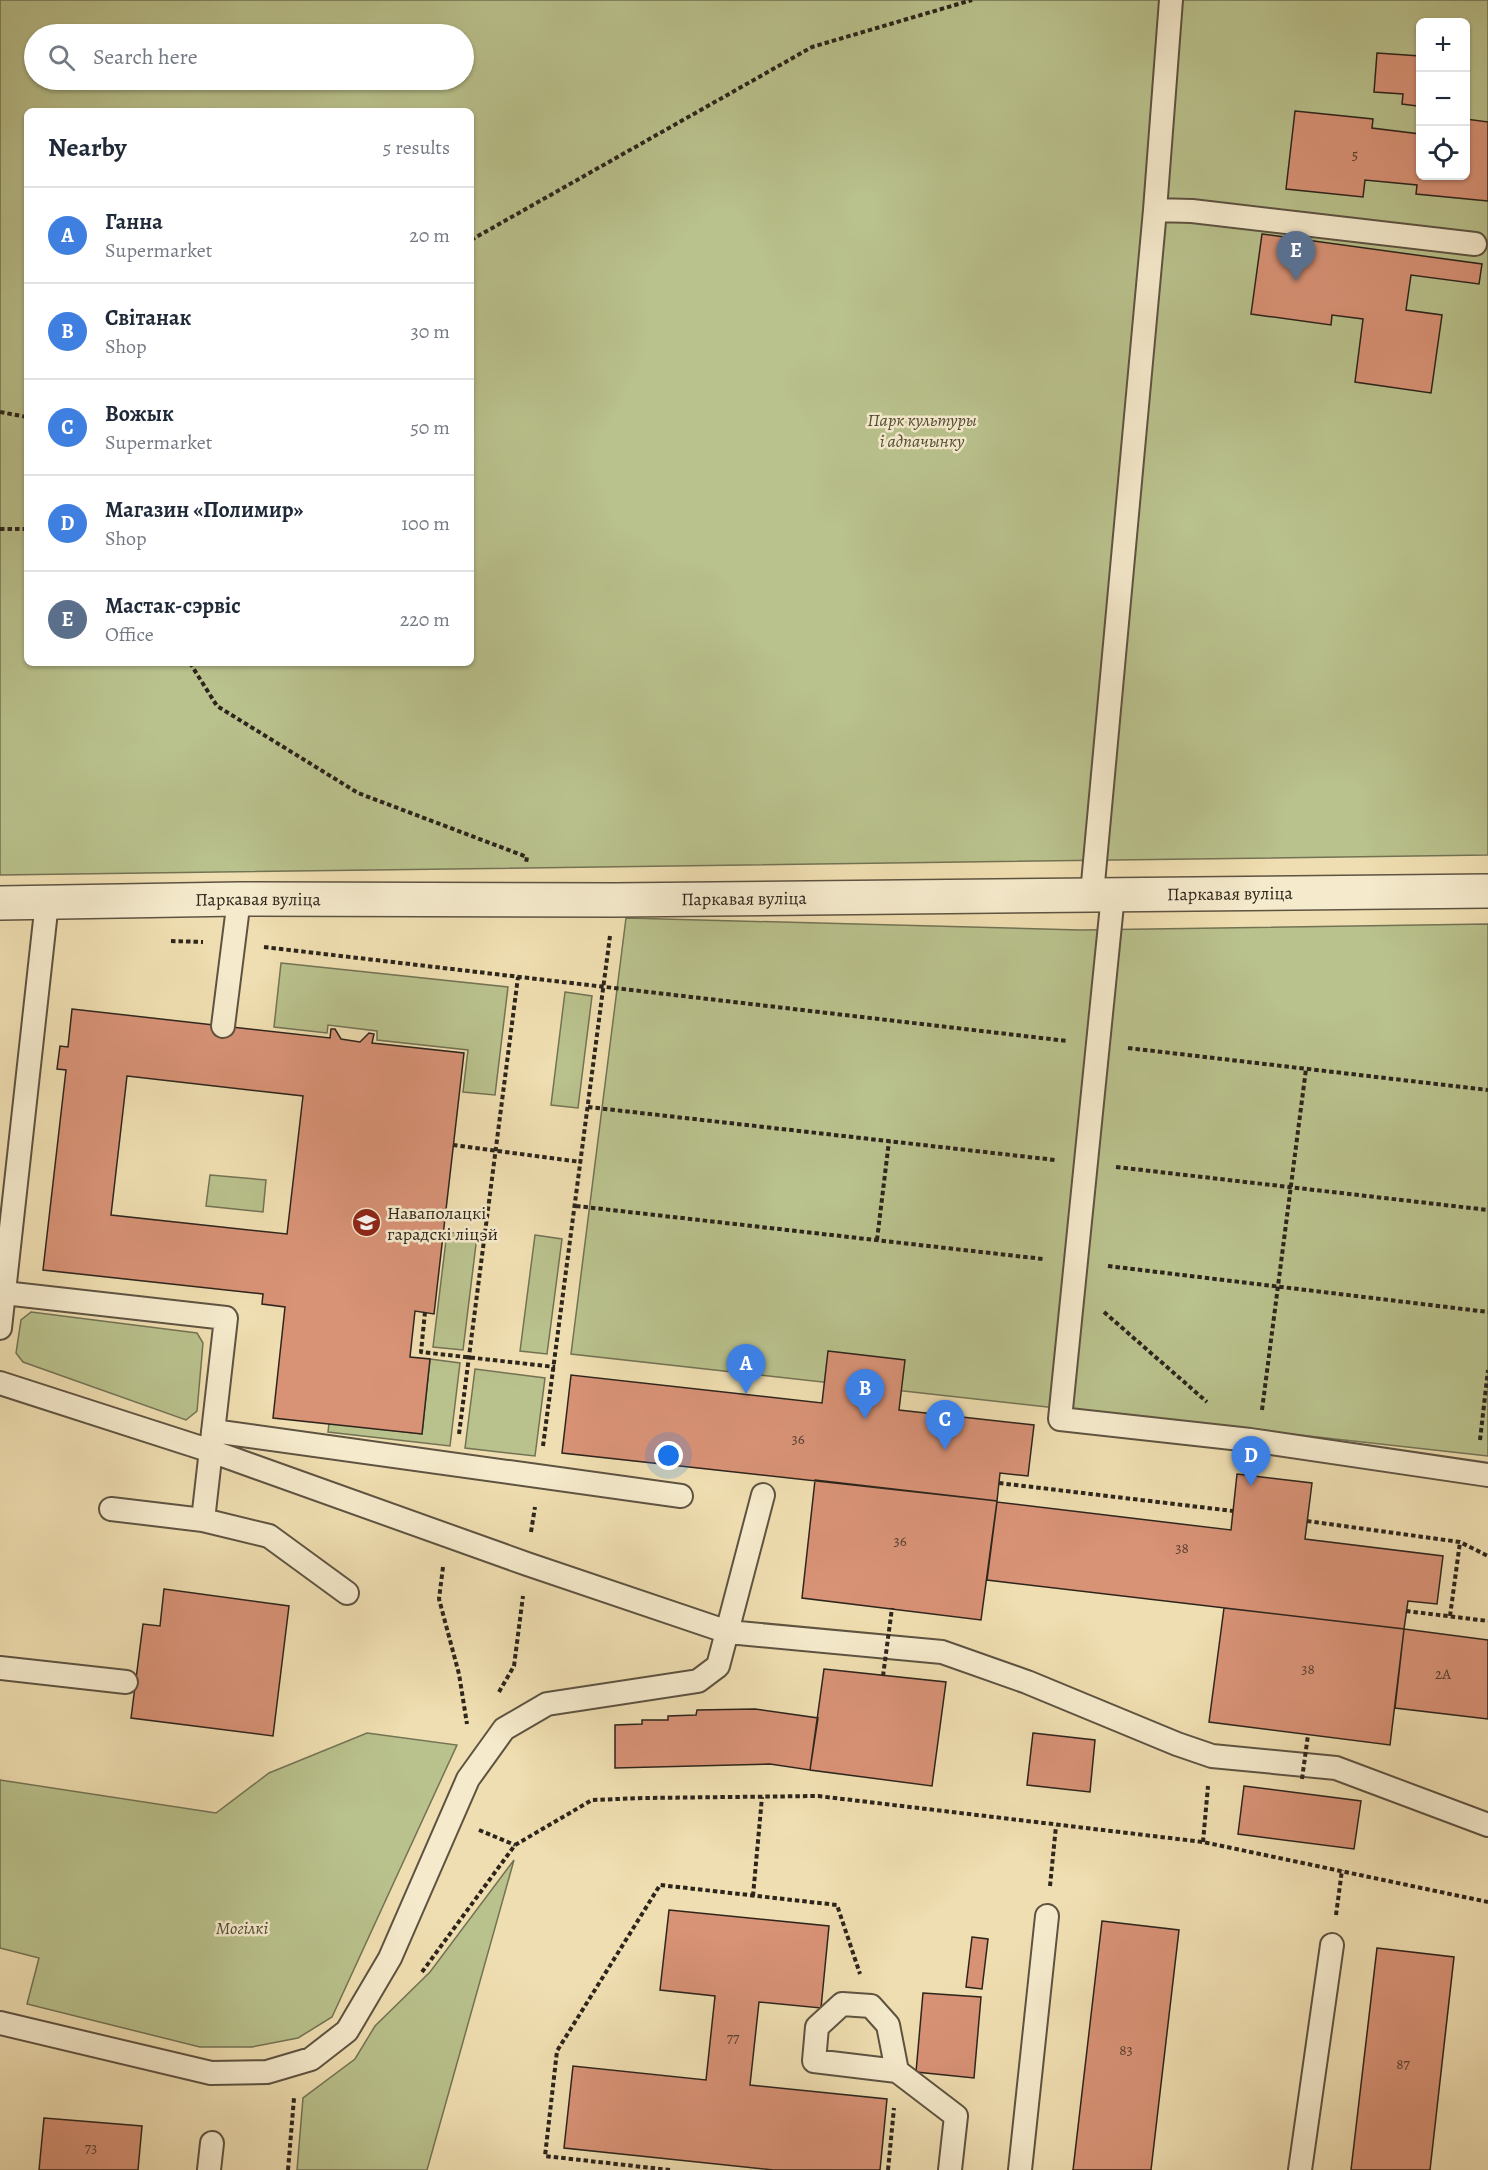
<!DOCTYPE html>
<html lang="en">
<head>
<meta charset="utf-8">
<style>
  :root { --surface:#fff; --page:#f2f2f3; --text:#1f2937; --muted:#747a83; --line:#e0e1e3; --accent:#8f2418 }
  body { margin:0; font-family:Alegreya,serif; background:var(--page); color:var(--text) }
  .controls { position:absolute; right:18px; top:18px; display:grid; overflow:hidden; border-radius:9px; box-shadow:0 2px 4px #0004 }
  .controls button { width:54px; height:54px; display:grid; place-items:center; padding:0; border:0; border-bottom:2px solid var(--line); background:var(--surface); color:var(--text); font:30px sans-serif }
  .you { position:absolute; left:669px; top:1456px; width:21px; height:21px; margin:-15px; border:4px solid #fff; border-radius:50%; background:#1a73e8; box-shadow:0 0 0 9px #1a73e833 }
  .badge { display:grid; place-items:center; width:39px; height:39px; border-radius:50%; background:var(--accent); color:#fff; font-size:20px; font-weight:700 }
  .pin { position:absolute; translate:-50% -50px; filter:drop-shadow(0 2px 3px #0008) }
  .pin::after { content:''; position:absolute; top:32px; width:21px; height:18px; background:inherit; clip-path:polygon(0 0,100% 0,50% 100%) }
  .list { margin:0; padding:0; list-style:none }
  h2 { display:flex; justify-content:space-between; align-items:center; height:78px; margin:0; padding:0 24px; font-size:26px }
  h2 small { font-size:20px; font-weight:400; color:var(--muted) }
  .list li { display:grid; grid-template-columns:39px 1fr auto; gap:18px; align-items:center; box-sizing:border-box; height:96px; padding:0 24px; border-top:2px solid var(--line) }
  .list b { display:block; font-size:22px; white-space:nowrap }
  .list p { margin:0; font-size:20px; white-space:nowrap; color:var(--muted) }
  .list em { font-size:20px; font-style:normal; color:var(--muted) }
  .icon { flex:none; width:33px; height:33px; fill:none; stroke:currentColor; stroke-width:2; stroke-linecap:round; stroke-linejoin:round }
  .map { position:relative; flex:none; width:1488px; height:2170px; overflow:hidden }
  .search { position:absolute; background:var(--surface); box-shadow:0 2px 4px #0004; left:24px; top:24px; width:450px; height:66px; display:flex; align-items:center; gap:15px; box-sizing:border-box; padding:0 21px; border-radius:33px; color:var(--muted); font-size:22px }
  .panel { position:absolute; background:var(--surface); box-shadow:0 2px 4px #0004; left:24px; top:108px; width:450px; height:558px; border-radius:9px }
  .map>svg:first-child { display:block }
  .green { fill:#b9c18c; stroke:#737354; stroke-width:1.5; fill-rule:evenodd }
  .building { fill:#d89276; stroke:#2d251c; stroke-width:1.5; fill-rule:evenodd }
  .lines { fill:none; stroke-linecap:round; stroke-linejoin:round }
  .service-casing { stroke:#5e5341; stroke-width:26 }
  .minor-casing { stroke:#5e5341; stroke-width:36 }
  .path { stroke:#2d251c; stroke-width:4; stroke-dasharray:4.5 3; stroke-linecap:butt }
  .service { stroke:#f5eacc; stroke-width:22 }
  .minor { stroke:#f5eacc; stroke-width:33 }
  .path-bridge { stroke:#2d251c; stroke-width:4; stroke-dasharray:4.5 3; stroke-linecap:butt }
  .labels { text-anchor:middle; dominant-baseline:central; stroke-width:5; stroke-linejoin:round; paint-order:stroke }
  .number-label { font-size:15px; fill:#584032 }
  .park-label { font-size:18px; font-style:italic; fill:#504c38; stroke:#f5eacc }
  .street-label { font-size:18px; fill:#2d251c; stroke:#f5eacc }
  .poi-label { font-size:18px; fill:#2d251c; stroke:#f5eacc; text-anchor:start }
</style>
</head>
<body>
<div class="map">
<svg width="1488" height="2170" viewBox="0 0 1488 2170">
  <rect width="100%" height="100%" fill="#efdeb1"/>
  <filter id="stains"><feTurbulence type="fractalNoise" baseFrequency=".00333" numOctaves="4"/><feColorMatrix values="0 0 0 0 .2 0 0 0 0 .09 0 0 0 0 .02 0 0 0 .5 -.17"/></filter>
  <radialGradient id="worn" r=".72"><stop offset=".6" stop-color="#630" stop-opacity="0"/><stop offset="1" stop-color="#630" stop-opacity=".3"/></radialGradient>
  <path class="green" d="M0,0H1488V855L0,875ZM1420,22H1466V176H1420ZM34,34H464V80H34ZM27,111H471V663H27Z
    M626,918L1080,930L1488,924V1456L571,1354Z
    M281,963L508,987L495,1095L463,1092L468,1050L377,1040V1031L328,1025L327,1033L274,1027Z
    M565,992L592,996L578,1108L551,1105Z
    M210,1175L266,1180L263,1212L206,1206Z
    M447,1232L477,1236L463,1350L433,1347Z
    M535,1235L562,1239L547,1354L520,1351Z
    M31,1312L197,1333L203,1343L197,1411L186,1420L23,1362L16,1353L21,1320Z
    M430,1359L460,1363L450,1446L328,1432L329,1423L422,1434Z
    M475,1369L545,1378L535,1456L465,1448Z
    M367,1733L457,1745L332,2017L298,2038L252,2047H200L27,2004L39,1958L0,1948V1780L216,1813L269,1773Z
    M514,1860L427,2170H297L303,2098L355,2059L375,2026L430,1972Z"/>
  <path class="building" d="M1377,53L1420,56V95H1418L1417,106L1402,104L1403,94L1374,92Z
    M1295,111L1373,119L1372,128L1420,134V176H1466V119L1488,122V201L1416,194L1417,185L1365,180L1363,197L1286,189Z
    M1262,234L1482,264L1479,284L1411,275L1406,310L1442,315L1431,393L1355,382L1363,319L1332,315L1331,325L1251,314Z
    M72,1009L330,1038L331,1029H335L341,1039L360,1042L369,1033L374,1034L372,1043L464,1053L434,1314L415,1311L410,1357L430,1359L422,1434L273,1418L285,1307L262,1304L263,1294L43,1270L66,1070L57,1069L60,1046L68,1047ZM127,1076L303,1096L287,1234L111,1215Z
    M828,1351L905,1360L899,1410L1034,1425L1028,1476L1000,1473L997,1501L562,1453L571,1375L822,1403Z
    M1237,1474L1312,1483L1305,1539L1443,1556L1437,1604L1408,1601L1404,1629L987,1580L997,1502L1231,1530Z
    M815,1480L997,1501L981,1620L802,1598Z
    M164,1589L289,1606L273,1736L131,1718L143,1624L160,1626Z
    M1224,1608L1404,1629L1390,1745L1209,1722Z
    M1404,1629L1488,1640V1719L1395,1708Z
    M824,1669L946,1682L932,1786L810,1770Z
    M755,1709L818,1718L810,1770L770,1764L615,1768V1725L642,1724V1720H668V1716L696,1715L697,1710Z
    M1033,1733L1095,1740L1090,1792L1027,1785Z
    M1244,1786L1361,1801L1354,1849L1238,1834Z
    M669,1910L829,1926L821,2008L759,2002L750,2085L887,2099L880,2170H774L564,2148L573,2066L706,2080L715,1996L660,1990Z
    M1102,1921L1179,1930L1151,2170H1073Z
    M972,1937L988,1939L982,1989L966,1987Z
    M1377,1948L1454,1957L1430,2170H1351Z
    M923,1993L981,1997L974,2078L916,2072Z
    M44,2118L142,2126L138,2170H39Z"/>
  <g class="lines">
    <defs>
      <path id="service" d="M1155,210L1192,211L1475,244
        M1092,894L1155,210L1171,0
        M1113,895L1060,1419L1250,1440L1488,1475
        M223,1026L239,899
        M4,1293L226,1318L203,1520
        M0,1328L47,902
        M0,1383L211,1451L527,1564L728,1632L942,1652L1027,1682L1177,1744L1212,1756L1336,1768L1488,1825
        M213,1431L681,1496
        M111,1509L203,1520L269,1536L347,1593
        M0,1668L126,1682
        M0,2023L211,2073L267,2072L311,2059L347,2031L390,1958L468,1779L504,1729L547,1704L698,1681L718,1666L763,1495
        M897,2071L888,2025L871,2006L842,2004L817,2027L814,2061L897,2071L956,2116L950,2170
        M209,2170L212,2143
        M1020,2170L1047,1916
        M1300,2170L1332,1945"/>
      <g id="minor">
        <path id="s1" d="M0,903L239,899L615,900L1488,891"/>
      </g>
    </defs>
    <use href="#service" class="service-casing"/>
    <use href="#minor" class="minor-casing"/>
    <path class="path" d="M471,240L812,47L972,0
      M0,412L27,417
      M0,529H27
      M190,663L217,706L358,793L527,857L526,863
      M171,941L203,942
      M264,947L1067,1041
      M1128,1048L1488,1090
      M588,1107L1055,1160
      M453,1145L581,1162
      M1116,1167L1488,1210
      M576,1206L1043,1259
      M877,1240L889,1141
      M1108,1266L1488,1312
      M425,1312L421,1352L555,1367
      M1104,1312L1207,1402
      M1262,1410L1306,1069
      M459,1434L518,977
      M1480,1440L1488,1370
      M543,1446L610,936
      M999,1483L1233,1511
      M1307,1521L1460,1542L1488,1556
      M531,1532L535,1507
      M443,1567L439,1599L459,1674L467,1724
      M1406,1611L1488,1621
      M1450,1616L1460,1542
      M499,1692L514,1666L523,1596
      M479,1830L515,1845
      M1203,1842L1208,1786
      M1050,1886L1056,1826
      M753,1896L762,1797
      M1336,1915L1342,1870
      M422,1972L515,1845L592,1800L643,1798L818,1796L1203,1842L1488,1902
      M288,2170L294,2098
      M670,2170L545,2156L557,2051L660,1885L837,1905L860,1974
      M888,2170L894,2108"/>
    <use href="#service" class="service"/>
    <use href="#minor" class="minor"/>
    <path class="path-bridge" d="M883,1676L892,1608
      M1302,1779L1308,1735"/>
  </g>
  <defs>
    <symbol id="school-disc" viewBox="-11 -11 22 22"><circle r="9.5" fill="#8f2418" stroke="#f5eacc"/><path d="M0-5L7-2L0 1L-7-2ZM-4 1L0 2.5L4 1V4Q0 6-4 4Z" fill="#fff"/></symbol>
  </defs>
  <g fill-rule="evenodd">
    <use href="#school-disc" x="350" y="1206" width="33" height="33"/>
  </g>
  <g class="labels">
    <g class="number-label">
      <text x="1355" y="155">5</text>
      <text x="798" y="1439">36</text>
      <text x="900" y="1541">36</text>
      <text x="1182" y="1548">38</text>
      <text x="1308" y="1669">38</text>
      <text x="1443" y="1674">2А</text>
      <text x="733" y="2038">77</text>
      <text x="1126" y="2050">83</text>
      <text x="1403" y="2064">87</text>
      <text x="91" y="2148">73</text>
    </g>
    <g class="park-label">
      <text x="922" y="420">Парк культуры<tspan x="922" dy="21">і адпачынку</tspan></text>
      <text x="242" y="1928">Могілкі</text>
    </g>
    <g class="street-label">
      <text stroke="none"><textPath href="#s1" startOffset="1230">Паркавая вуліца</textPath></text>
      <text stroke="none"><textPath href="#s1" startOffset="744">Паркавая вуліца</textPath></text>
      <text stroke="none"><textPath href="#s1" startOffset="258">Паркавая вуліца</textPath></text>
    </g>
    <g class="poi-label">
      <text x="387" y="1213">Наваполацкі<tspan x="387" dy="21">гарадскі ліцэй</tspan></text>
    </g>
  </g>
  <rect width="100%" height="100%" filter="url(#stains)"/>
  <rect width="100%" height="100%" fill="url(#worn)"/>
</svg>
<div class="controls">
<button>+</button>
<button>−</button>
<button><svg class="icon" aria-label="locate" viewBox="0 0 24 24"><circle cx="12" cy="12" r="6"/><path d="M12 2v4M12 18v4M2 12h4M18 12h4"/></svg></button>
</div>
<div class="you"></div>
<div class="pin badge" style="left:746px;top:1394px;background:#3f7fe0">A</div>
<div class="pin badge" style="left:865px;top:1419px;background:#3f7fe0">B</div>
<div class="pin badge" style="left:945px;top:1450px;background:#3f7fe0">C</div>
<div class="pin badge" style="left:1251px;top:1486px;background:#3f7fe0">D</div>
<div class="pin badge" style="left:1296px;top:281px;background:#5c6f8a">E</div>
<div class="search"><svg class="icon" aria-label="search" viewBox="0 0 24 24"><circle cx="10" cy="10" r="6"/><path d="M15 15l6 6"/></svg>Search here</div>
<section class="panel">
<h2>Nearby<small>5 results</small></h2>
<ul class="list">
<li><span class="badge" style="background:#3f7fe0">A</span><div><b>Ганна</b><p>Supermarket</p></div><em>20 m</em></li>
<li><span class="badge" style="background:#3f7fe0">B</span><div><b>Світанак</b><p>Shop</p></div><em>30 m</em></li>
<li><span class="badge" style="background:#3f7fe0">C</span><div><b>Вожык</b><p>Supermarket</p></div><em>50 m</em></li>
<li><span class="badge" style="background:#3f7fe0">D</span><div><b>Магазин «Полимир»</b><p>Shop</p></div><em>100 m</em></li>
<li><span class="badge" style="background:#5c6f8a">E</span><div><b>Мастак-сэрвіс</b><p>Office</p></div><em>220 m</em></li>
</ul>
</section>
</div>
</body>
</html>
